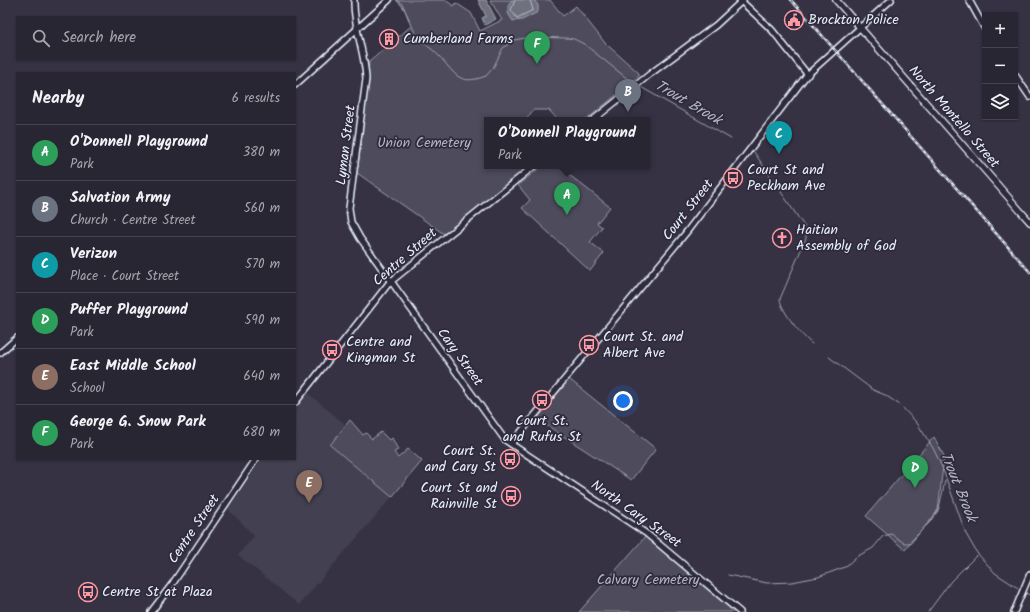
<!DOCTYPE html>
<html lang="en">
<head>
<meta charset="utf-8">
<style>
  :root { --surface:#282633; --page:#302e3b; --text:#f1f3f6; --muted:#a5a5ac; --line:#44434e; --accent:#bca0f2 }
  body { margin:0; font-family:Kalam,sans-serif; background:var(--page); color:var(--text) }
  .controls { position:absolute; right:12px; top:12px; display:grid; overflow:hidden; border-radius:0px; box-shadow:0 1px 3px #0004 }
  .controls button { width:36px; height:36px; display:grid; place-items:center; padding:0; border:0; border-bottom:1px solid var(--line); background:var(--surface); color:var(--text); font:20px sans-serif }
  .you { position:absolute; left:623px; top:401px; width:14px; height:14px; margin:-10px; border:3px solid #fff; border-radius:50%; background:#1a73e8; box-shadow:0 0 0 6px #1a73e833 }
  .badge { display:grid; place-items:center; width:26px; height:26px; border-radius:50%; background:var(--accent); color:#fff; font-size:13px; font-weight:700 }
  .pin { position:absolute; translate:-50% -33px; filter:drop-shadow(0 1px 2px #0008) }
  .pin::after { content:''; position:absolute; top:21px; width:14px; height:12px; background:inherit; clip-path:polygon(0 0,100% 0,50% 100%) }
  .popup { position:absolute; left:484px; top:117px; width:166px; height:52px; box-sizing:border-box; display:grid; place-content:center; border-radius:0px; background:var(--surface); filter:drop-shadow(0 1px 3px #0005); font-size:13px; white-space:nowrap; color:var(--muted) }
  .popup b { font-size:15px; color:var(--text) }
  .popup::after { content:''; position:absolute; left:50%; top:100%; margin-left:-8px; border:8px solid transparent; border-top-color:var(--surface) }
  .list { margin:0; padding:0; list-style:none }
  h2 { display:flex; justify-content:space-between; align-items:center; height:52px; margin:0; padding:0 16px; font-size:17px }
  h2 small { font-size:13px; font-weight:400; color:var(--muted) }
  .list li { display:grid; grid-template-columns:26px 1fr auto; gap:12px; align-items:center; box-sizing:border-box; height:56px; padding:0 16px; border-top:1px solid var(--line) }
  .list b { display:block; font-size:15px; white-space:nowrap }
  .list p { margin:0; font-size:13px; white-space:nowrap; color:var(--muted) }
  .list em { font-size:13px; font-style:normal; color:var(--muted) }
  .icon { flex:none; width:22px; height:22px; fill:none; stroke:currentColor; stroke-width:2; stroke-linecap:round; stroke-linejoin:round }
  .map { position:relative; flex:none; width:1030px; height:612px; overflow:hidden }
  .search { position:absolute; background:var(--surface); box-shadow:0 1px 3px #0004; left:16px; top:16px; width:280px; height:44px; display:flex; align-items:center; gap:10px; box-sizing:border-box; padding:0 14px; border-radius:0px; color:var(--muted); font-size:15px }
  .panel { position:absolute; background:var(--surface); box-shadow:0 1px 3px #0004; left:16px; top:72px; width:280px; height:388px; border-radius:0px }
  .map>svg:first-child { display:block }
  .built { fill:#433f51 }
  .green { fill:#4d4b5c; stroke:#9a9eaa }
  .water { fill:#70717f; stroke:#a0a4af }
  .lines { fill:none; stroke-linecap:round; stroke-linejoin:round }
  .shore { stroke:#b8bec8; stroke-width:1 }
  .stream { stroke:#a0a4af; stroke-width:1 }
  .secondary-casing { stroke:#e8f1f8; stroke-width:8 }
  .primary-casing { stroke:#e8f1f8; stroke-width:8 }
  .secondary { stroke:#2f2a3d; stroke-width:5 }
  .primary { stroke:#2f2a3d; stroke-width:5.5 }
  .rail-casing { stroke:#e8f1f8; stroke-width:2.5 }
  .rail { stroke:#2f2a3d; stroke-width:1; stroke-dasharray:3; stroke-linecap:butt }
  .labels { text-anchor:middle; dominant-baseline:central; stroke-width:3.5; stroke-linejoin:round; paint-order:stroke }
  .poi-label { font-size:14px; fill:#e8f1f8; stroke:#2f2a3d; text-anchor:start }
  .street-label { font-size:14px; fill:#e8f1f8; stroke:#2f2a3d }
  .park-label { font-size:14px; fill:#b2b7c1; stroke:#2f2a3d }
  .water-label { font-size:15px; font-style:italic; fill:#b2b7c2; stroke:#2f2a3d }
</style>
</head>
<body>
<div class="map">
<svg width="1030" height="612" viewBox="0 0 1030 612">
  <rect width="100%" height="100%" fill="#363244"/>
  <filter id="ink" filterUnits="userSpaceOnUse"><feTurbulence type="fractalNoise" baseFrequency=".025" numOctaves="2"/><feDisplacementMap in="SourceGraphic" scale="8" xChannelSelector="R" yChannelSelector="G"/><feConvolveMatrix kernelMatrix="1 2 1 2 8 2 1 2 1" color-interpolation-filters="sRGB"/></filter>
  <g filter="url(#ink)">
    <path class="built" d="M308,393L346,425L330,445L392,497L299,605L238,555L254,536L228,509L262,459H295V411Z"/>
    <path class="green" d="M397,0H445L454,6L456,3L471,13L480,31L502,20L490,0H550L563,16L576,6L605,43L639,73V76L586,120H558L549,110H533L526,120H487V166H529L444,234L357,173L366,102L369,62L411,26L403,5Z
      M542,166H558L610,207L597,223L602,227L590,242L604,253L590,271L522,208L530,200L518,185Z
      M569,379L656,449L631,480L537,419Z
      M350,420L363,435L366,433L372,439L381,432L389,440L392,438L398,450L394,452L398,458L408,449L422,461L392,497L330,445Z
      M934,437L944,456L938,511L905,550L866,516Z
      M645,537L734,612H579Z"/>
    <path class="water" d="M478,0H486L496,19L485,25L482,18L486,16Z
      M512,0H534L538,5V12L522,20L513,21C507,13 505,8 512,0Z"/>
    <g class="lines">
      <path class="shore" d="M515,0L511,10L517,18L533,10L530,0"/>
      <path class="stream" d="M396,0C408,9 409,23 416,34C421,43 432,48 438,55C455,72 457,87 486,76L493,68L503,48L514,40L531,37L566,38L574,39L584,44L634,84
        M639,86L731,139
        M754,152L806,229V238L780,299C781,311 802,336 812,344
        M829,357L873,390L885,395L900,405L917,423L933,448L942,467L966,534L977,553L995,573L1021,590
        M728,575L767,583L792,582L818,577L845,567L856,557L873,548L883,536L891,534L904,543H909L930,522L939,508L945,481
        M1025,593L1030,595
        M928,612L951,581L977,555"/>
      <defs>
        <path id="secondary" d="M354,0C353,28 365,51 366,79L349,208L351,222L360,238L505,440L647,534L740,612
          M740,0L772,30L808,75
          M969,0L985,29
          M1015,75L1030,97
          M295,85L389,0
          M593,120L650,74L716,25L743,0
          M0,353L17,338
          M295,403L389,283L534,166
          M511,444L685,234L806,76L891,0
          M151,612L173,583L256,459
          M1014,612L1030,574"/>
        <path id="primary" d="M836,0L1030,222"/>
      </defs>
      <use href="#secondary" class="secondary-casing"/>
      <use href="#primary" class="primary-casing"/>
      <use href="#secondary" class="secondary"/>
      <use href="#primary" class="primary"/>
      <defs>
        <path id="rail" d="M791,0L1030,272"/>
      </defs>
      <use href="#rail" class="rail-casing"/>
      <use href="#rail" class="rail"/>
    </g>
  </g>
  <defs>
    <symbol id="civic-ring" viewBox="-11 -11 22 22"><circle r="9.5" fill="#2f2a3d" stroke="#ff9aa2" stroke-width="1.5"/><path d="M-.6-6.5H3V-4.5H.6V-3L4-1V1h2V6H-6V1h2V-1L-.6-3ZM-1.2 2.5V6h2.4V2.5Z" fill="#ff9aa2"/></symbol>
    <symbol id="building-ring" viewBox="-11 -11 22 22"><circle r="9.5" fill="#2f2a3d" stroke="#ff9aa2" stroke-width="1.5"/><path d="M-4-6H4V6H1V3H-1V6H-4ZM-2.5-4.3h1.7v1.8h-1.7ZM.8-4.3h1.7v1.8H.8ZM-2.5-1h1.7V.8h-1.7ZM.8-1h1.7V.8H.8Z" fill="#ff9aa2"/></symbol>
    <symbol id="bus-ring" viewBox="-11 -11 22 22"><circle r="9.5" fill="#2f2a3d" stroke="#ff9aa2" stroke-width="1.5"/><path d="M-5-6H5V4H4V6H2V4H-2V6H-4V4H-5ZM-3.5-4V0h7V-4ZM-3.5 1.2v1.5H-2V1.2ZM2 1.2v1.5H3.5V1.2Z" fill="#ff9aa2"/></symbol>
    <symbol id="church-ring" viewBox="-11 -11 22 22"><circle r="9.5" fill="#2f2a3d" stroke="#ff9aa2" stroke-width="1.5"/><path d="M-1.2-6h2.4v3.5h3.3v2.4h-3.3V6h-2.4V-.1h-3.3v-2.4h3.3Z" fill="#ff9aa2"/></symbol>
  </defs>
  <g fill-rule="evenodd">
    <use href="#civic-ring" x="783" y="9" width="22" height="22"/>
    <use href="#building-ring" x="378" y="28" width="22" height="22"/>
    <use href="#bus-ring" x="722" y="167" width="22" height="22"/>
    <use href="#church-ring" x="771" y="227" width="22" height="22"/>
    <use href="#bus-ring" x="578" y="334" width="22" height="22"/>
    <use href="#bus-ring" x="321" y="339" width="22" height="22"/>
    <use href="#bus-ring" x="531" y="389" width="22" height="22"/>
    <use href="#bus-ring" x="499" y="448" width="22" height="22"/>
    <use href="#bus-ring" x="500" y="485" width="22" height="22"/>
    <use href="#bus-ring" x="77" y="581" width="22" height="22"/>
  </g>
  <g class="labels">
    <g class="poi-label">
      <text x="808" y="20">Brockton Police</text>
      <text x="403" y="39">Cumberland Farms</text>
      <text x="747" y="170">Court St and<tspan x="747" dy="16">Peckham Ave</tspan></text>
      <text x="796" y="230">Haitian<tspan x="796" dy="16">Assembly of God</tspan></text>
      <text x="603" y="337">Court St. and<tspan x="603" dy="16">Albert Ave</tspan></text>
      <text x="346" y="342">Centre and<tspan x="346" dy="16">Kingman St</tspan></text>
      <text x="542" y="421" text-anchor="middle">Court St.<tspan x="542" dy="16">and Rufus St</tspan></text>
      <text x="496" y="451" text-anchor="end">Court St.<tspan x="496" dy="16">and Cary St</tspan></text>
      <text x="497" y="488" text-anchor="end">Court St and<tspan x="497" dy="16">Rainville St</tspan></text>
      <text x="102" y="592">Centre St at Plaza</text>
    </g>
    <g class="street-label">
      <text transform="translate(954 117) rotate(49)">North Montello Street</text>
      <text transform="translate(346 145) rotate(-83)">Lyman Street</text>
      <text transform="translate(688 210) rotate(-52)">Court Street</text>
      <text transform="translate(405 257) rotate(-41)">Centre Street</text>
      <text transform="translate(460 357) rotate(54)">Cary Street</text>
      <text transform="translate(636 514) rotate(35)">North Cary Street</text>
      <text transform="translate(194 529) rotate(-56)">Centre Street</text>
    </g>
    <g class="park-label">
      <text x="424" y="143">Union Cemetery</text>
      <text x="648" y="580">Calvary Cemetery</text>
    </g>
    <g class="water-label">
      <text transform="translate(688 103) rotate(30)">Trout Brook</text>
      <text transform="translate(958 487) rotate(68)">Trout Brook</text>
    </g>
  </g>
</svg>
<div class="controls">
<button>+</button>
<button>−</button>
<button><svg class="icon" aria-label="layers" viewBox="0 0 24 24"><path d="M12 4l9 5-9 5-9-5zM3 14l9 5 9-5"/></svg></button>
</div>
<div class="you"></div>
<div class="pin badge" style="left:567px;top:215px;background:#2e9e5b">A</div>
<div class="popup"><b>O'Donnell Playground</b>Park</div>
<div class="pin badge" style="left:628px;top:112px;background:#6b7280">B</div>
<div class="pin badge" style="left:779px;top:154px;background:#0f9aa8">C</div>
<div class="pin badge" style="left:915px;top:488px;background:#2e9e5b">D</div>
<div class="pin badge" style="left:309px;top:503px;background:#8d6e63">E</div>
<div class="pin badge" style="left:537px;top:64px;background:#2e9e5b">F</div>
<div class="search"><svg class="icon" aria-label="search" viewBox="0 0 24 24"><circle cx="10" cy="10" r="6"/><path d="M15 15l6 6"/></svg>Search here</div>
<section class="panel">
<h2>Nearby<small>6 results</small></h2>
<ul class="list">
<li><span class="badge" style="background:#2e9e5b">A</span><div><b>O'Donnell Playground</b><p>Park</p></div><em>380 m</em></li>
<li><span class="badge" style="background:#6b7280">B</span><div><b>Salvation Army</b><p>Church · Centre Street</p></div><em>560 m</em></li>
<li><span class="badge" style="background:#0f9aa8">C</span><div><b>Verizon</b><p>Place · Court Street</p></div><em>570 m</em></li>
<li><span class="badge" style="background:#2e9e5b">D</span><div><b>Puffer Playground</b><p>Park</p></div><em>590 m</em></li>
<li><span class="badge" style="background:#8d6e63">E</span><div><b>East Middle School</b><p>School</p></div><em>640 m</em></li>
<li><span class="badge" style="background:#2e9e5b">F</span><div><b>George G. Snow Park</b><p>Park</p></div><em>680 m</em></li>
</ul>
</section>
</div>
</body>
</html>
